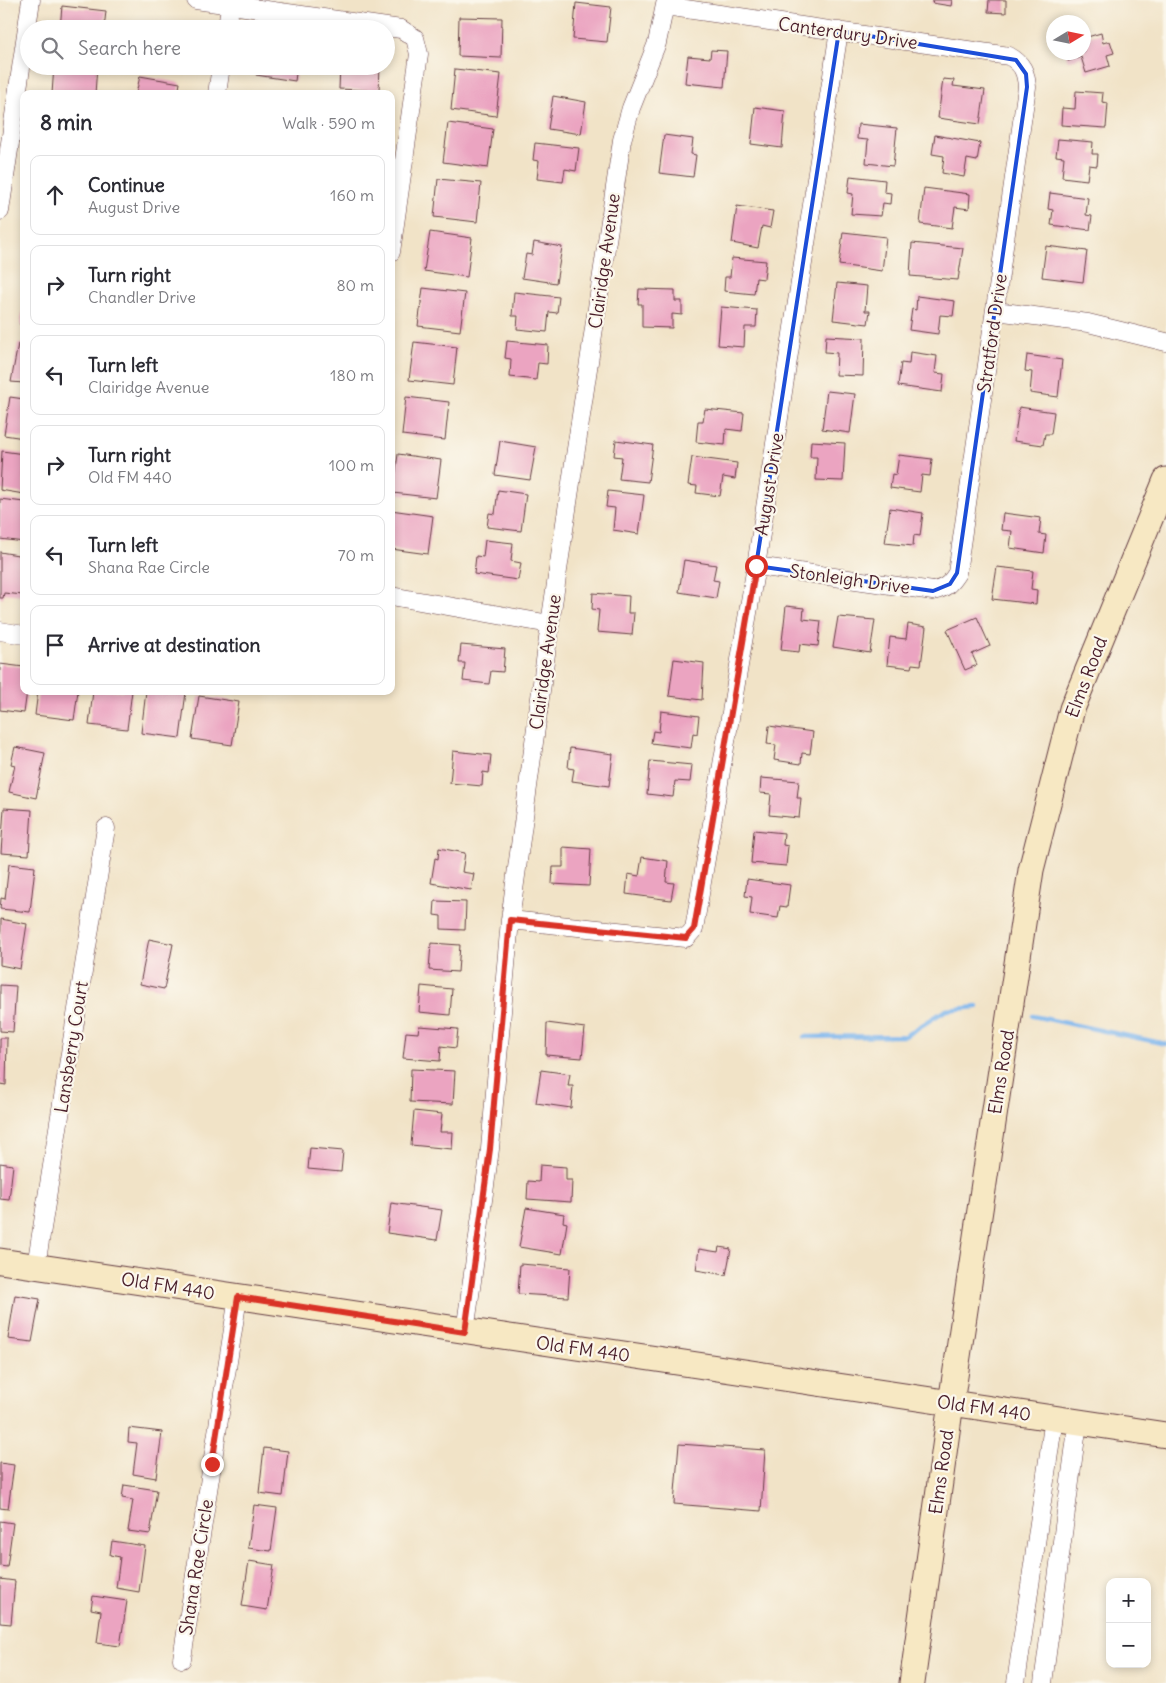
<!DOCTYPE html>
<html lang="en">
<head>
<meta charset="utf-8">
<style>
  :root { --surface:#fff; --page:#f2f2f3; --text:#2b2b33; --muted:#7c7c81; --line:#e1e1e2 }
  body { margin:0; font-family:Delius,sans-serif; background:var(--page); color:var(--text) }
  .controls { position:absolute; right:15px; bottom:15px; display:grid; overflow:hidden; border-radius:10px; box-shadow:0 2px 8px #0003 }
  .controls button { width:45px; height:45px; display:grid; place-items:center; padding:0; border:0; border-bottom:1px solid var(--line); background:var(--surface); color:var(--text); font:25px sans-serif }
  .compass { position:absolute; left:1046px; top:15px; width:45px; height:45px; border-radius:50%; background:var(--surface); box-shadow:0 2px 8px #0003; rotate:80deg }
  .stop { position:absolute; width:15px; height:15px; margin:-11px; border:4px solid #d93025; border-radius:50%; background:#fff }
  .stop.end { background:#d93025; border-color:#fff; box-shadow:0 1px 5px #0008 }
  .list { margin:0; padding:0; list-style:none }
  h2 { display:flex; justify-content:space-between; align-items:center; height:65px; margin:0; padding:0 20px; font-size:21px }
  h2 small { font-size:16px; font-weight:400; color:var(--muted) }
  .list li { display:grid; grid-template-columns:32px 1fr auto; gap:15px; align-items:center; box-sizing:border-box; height:80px; margin:0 10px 10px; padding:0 10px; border:1px solid var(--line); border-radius:10px }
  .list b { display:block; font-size:19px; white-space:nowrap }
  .list p { margin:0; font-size:16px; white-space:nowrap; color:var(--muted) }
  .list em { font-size:16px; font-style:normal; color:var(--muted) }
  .icon { flex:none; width:28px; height:28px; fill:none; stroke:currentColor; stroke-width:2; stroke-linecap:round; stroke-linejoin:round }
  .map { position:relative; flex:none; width:1166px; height:1683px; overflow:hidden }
  .search { position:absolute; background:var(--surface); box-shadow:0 2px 8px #0003; left:20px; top:20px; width:375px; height:55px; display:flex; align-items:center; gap:12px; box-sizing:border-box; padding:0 18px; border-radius:28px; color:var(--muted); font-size:19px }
  .panel { position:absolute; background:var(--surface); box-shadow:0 2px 8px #0003; left:20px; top:90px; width:375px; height:605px; border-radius:10px }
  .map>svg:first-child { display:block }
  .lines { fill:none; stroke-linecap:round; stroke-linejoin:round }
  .stream { stroke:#7db5ed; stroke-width:4.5 }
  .building { fill:#eba4c1 }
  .street-casing { stroke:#633c42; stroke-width:19 }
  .secondary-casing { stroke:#633c42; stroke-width:27 }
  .street { stroke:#fff; stroke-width:18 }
  .secondary { stroke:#f7e8c3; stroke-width:25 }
  .route { stroke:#d93025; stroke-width:6 }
  .marked { fill:none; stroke:#1d4ed8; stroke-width:4; stroke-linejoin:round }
  .labels { text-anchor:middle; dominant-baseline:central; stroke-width:4.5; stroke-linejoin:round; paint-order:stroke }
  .street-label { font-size:18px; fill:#4a1f2b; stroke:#fbf7ec }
</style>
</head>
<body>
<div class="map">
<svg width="1166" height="1683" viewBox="0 0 1166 1683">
  <rect width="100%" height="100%" fill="#fbf7ec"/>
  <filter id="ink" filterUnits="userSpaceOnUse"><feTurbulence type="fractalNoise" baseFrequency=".02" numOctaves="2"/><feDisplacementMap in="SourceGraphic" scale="10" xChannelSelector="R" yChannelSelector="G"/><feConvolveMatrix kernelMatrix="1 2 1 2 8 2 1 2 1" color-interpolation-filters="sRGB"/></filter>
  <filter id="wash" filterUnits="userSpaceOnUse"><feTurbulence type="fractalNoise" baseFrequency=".0096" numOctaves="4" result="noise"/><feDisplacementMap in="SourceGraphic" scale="20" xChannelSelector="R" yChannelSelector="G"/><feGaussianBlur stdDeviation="1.12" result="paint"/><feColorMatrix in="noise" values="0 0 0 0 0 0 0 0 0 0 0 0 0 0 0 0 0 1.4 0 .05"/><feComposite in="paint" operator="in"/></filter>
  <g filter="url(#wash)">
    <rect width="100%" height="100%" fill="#f1e3c7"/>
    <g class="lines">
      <path class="stream" d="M1033,1016L1166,1044
        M804,1037L905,1036L946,1010L977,1007"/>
    </g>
    <g id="blocks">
      <path class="building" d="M933,0H952L951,6L932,3Z
        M989,0H1006V13L988,12Z
        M576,3L611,7L607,42L573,39Z
        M62,6L106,11L104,29H60Z
        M459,17L502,18L501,58L458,56Z
        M146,23L183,28L182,29H145Z
        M1101,33L1103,43L1110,41L1114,53L1107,55L1110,66L1086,73L1081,57L1068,61L1065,52H1084V38Z
        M711,50L727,51L724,87L685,83L688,56L710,58Z
        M54,66H97L95,94H52Z
        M257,66H297L295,81L256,75Z
        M340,66H380L379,91L339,89Z
        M455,69L501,74L496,116L451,110Z
        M140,76L180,83L178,94H136Z
        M943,79L954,80L953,86L985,90L980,124L938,118Z
        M1076,91L1103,93L1102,102L1108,103L1106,128L1061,125L1062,108L1075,109Z
        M553,96L586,102L581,134L548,129Z
        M755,107L785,111L782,148L751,144Z
        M448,123L493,129L488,168L443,162Z
        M858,124L897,128L893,166L866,163L868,140L857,139Z
        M664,135L693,139L691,154L696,155L693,177L659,173Z
        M935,135L980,143L977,161L967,159L964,177L942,173L944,156L932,154Z
        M1058,139L1093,142L1092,154H1098L1097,166L1089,165L1087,180L1062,177L1064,157L1056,156Z
        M535,143L579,148L576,171L565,169L563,182L537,179L539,161L533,160Z
        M850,176L885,180L884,192L891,193L890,204L883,203L881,216L851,214L853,194L848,193Z
        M438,179L481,183L477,222L434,217Z
        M924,188L970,194L969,209L955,207L952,228L920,224Z
        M1050,193L1088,198L1086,215L1092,216L1090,230L1051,225L1053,210L1048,209Z
        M737,206L773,211L770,228L762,226L758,248L732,243Z
        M430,232L472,238L467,277L424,271Z
        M843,232L886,237L882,271L839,265Z
        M534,242L562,247L556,283L522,278L526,254L532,255Z
        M912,243L963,248L958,280L910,276Z
        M1046,246L1087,251L1083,282L1042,277Z
        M732,258L766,261L764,279L756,278L754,294L724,291L725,277H730Z
        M837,283L867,286L865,311H870L868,324L833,320Z
        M423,288L465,293L460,331L418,326Z
        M639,289L675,290V301H682V315L672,314V328L642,327V304H638Z
        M514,292L559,297L557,313L549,312L547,332L517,329L518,316H512Z
        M917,296L955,301L953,316L940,315L938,334L909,330L912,309L916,310Z
        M721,307L757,310L756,327H745L744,347L718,345Z
        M23,309H24V326L20,325Z
        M826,336L864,338L863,376L836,375L837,353L825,352Z
        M507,341L548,345L547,364L538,363L536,380L510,377L511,359L505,358Z
        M414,342L457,347L453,385L409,380Z
        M18,344H24V383L11,382Z
        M910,352L937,356L935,373L944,374L942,392L898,386L901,363L909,364Z
        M1027,355L1062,360L1058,397L1030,393L1032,372L1025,371Z
        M827,391L855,394L850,433L822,429Z
        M10,397L24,399V438L4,435Z
        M406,397L449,402L445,440L402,435Z
        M1019,407L1054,412L1051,434H1045L1043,445L1014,441Z
        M705,409L744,413L742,431L726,429L725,445L696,442L698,421H703Z
        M616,440L653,445L648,482L619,479L622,457L614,456Z
        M500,441L536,447L530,480L495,475Z
        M811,441L845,443L843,481L816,480L817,457H810Z
        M2,451L24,454V494L0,490Z
        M398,454L441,460L436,498L393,493Z
        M899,455L932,459L930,476L922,475L920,492L890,488L892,474L896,475Z
        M692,457L737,463L735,479L723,477L720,496L696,493L697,486L688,485Z
        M498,490L526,494L521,531L487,527L489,513L495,514Z
        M608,491L644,495L639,534L613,530L615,508L606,507Z
        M0,499L24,502V542L0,539Z
        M890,508L923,513L920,536L914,535L913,546L885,543Z
        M391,510L433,516L428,554L391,549Z
        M1003,513L1041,518L1039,534L1046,535L1044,553L1010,548L1012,531L1001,530Z
        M485,540L513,543L511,561L521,563L518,580L474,574L476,556L483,557Z
        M0,552L24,556L23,595L4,593L3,598H0Z
        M684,560L716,565L713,580L719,581L716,598L679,592Z
        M997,567L1033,571L1031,589L1037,590L1036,604L992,599Z
        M593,593L629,596L628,613H634L632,635L597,632L599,610L592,609Z
        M786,606L804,608L803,619L821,621L818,646L800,644L799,652L781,650Z
        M838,617L875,620L870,653L833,647Z
        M977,617L990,646L972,654L977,665L965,670L947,630Z
        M908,624L926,627L921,665L912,664L911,668L887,665L890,637L906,639Z
        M461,645L505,649L503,672L491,671L489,684L463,681L465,663H459Z
        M674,659L704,663L702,700L669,696Z
        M0,664L24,667V691H27L24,713L0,710Z
        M38,691H78L74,720L35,715Z
        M93,691H132L127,729L89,725Z
        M146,691L186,692L180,738L141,733Z
        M199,696L239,702L232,745L192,739Z
        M661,711L699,716L697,734L693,733L691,748L651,743L653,731L659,732Z
        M769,726L813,732L810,754L802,753L801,764L774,760L776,745L767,744Z
        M15,747L45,753L36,798L9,792L15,765L11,764Z
        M570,748L613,754L609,786L572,781L574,769L568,768Z
        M453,751L491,755L489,773L483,772L482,786L450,783Z
        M650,761L692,765L690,782L675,781L673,797L647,794Z
        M761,778L799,781L797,798H801L799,818L769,815L771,794L760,793Z
        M4,808L32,810L29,855L1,853Z
        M754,830L784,833L783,845L788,846L786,866L751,863Z
        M563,847L591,849L589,886L552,884L553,867H563Z
        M439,848L465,853L462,872L474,874L471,890L431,883L435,858L438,859Z
        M642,857L668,861L666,882L674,883L671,900L626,894L628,874L639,876Z
        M9,864L35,867L30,912L0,909L1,898L5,899Z
        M747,879L790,885L787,907L780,906L778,918L750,914L752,897L745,896Z
        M435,901L466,902L465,930L441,929V916L434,915Z
        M1,919L27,924L20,969L0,965Z
        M149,939L173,944L164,989L140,984Z
        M431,943L460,945L458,972L429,970Z
        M0,985L16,986L13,1032L0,1031Z
        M421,986L452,989L450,1015L419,1012Z
        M547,1023L585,1028L582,1058L546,1055Z
        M419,1026L458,1029L456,1048L441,1046L440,1061L403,1058L406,1032L418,1033Z
        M0,1038H7L6,1085L0,1084Z
        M411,1069L455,1071L453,1104L410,1102Z
        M541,1070L570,1074L568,1086H573L571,1108L536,1103Z
        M414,1111L442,1114L440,1132H453L452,1149L411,1145Z
        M310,1148L343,1151L341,1172L308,1169Z
        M0,1163L13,1165L9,1200L0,1199Z
        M540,1165L566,1167V1180H572L571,1202L527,1199L528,1181L539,1182Z
        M391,1203L442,1210L437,1240L387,1233Z
        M526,1208L564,1214L563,1222L567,1223L562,1254L519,1247Z
        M719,1247L731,1249L726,1275L696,1270L699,1249L718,1252Z
        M520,1264L570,1268L568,1297L518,1294Z
        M15,1295L40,1299L32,1342L8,1339Z
        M129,1428L162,1432L156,1478L133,1474L137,1443L128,1442Z
        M679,1444L765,1450L761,1511L674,1504Z
        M264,1448L288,1451L283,1496L259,1493Z
        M0,1463L14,1465L8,1509L0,1508Z
        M124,1485L157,1490L150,1534L128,1531L133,1500L122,1498Z
        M254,1505L277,1508L271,1551L248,1548Z
        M0,1521L13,1523L7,1567L0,1566Z
        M112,1541L145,1546L139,1592L116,1588L120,1557L110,1555Z
        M249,1561L274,1565L267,1610L242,1606Z
        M0,1579L15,1581L11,1624L0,1623Z
        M93,1596L127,1601L120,1646L97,1643L101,1611L91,1609Z"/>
    </g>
  </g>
  <g filter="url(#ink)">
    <use href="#blocks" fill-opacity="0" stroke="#633c42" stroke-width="1"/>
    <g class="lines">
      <defs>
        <path id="street" d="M196,0L401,29L415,38L419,54L391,252
          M665,6L1009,56C1022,63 1026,72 1027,87L957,573C950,584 946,588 933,591L756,566
          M227,29L230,5
          M217,94L221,66
          M0,211L31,0
          M996,311L1088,323L1166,342
          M391,596L550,624
          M0,631L24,635
          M510,920L686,938L694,929L756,566L839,31
          M36,1266L106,828
          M465,1332L490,1149L510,920L550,624L622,140L631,108L657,43L666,0
          M182,1659L238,1297
          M1016,1683L1054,1418
          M1043,1683L1078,1422"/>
        <path id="secondary" d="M0,1261L1166,1435
          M912,1683L951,1403L1031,870L1072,709L1166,480"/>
      </defs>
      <use href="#street" class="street-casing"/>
      <use href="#secondary" class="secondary-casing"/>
      <use href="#street" class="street"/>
      <use href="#secondary" class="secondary"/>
    </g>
  </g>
  <g class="lines" filter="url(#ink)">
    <path class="route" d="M212,1464L238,1297L465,1332L490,1149L510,920L686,938L694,929L756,566"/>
  </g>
  <path class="marked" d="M839,31L1016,60L1026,74L1027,87L957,573L950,584L933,591L756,566Z"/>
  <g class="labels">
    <g class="street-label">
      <text transform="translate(848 33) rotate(8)">Canterdury Drive</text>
      <text transform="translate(604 261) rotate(-82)">Clairidge Avenue</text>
      <text transform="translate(992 333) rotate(-82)">Stratford Drive</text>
      <text transform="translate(769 484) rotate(-81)">August Drive</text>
      <text transform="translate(850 579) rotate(8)">Stonleigh Drive</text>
      <text transform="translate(545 662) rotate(-82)">Clairidge Avenue</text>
      <text transform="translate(1086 677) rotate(-69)">Elms Road</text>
      <text transform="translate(71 1047) rotate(-81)">Lansberry Court</text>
      <text transform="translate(1001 1072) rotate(-81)">Elms Road</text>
      <text transform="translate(168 1286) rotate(9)">Old FM 440</text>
      <text transform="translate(583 1349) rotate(8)">Old FM 440</text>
      <text transform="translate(984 1408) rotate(8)">Old FM 440</text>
      <text transform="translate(941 1472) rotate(-82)">Elms Road</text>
      <text transform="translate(196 1567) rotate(-81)">Shana Rae Circle</text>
    </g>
  </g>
</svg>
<div class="controls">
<button>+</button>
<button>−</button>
</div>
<svg class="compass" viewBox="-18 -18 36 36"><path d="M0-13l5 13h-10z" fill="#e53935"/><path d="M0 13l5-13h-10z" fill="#7c7c81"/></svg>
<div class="stop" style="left:756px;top:566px"></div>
<div class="stop end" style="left:212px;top:1464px"></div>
<div class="search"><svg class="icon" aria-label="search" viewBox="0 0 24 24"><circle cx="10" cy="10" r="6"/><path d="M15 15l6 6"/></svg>Search here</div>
<section class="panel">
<h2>8 min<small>Walk · 590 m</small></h2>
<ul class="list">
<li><svg class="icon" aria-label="ahead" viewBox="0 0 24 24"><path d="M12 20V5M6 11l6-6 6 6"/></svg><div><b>Continue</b><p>August Drive</p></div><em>160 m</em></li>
<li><svg class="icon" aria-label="right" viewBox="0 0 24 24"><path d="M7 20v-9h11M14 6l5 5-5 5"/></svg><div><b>Turn right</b><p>Chandler Drive</p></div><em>80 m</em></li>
<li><svg class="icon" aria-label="left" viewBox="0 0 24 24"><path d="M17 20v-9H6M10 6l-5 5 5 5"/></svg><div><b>Turn left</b><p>Clairidge Avenue</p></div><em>180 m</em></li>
<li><svg class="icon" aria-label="right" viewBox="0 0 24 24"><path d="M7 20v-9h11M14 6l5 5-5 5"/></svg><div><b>Turn right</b><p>Old FM 440</p></div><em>100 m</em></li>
<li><svg class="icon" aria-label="left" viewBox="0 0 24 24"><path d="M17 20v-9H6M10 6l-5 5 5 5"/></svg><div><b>Turn left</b><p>Shana Rae Circle</p></div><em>70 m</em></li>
<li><svg class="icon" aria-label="arrive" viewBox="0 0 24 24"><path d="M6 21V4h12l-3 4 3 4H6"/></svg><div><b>Arrive at destination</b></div></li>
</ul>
</section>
</div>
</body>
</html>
